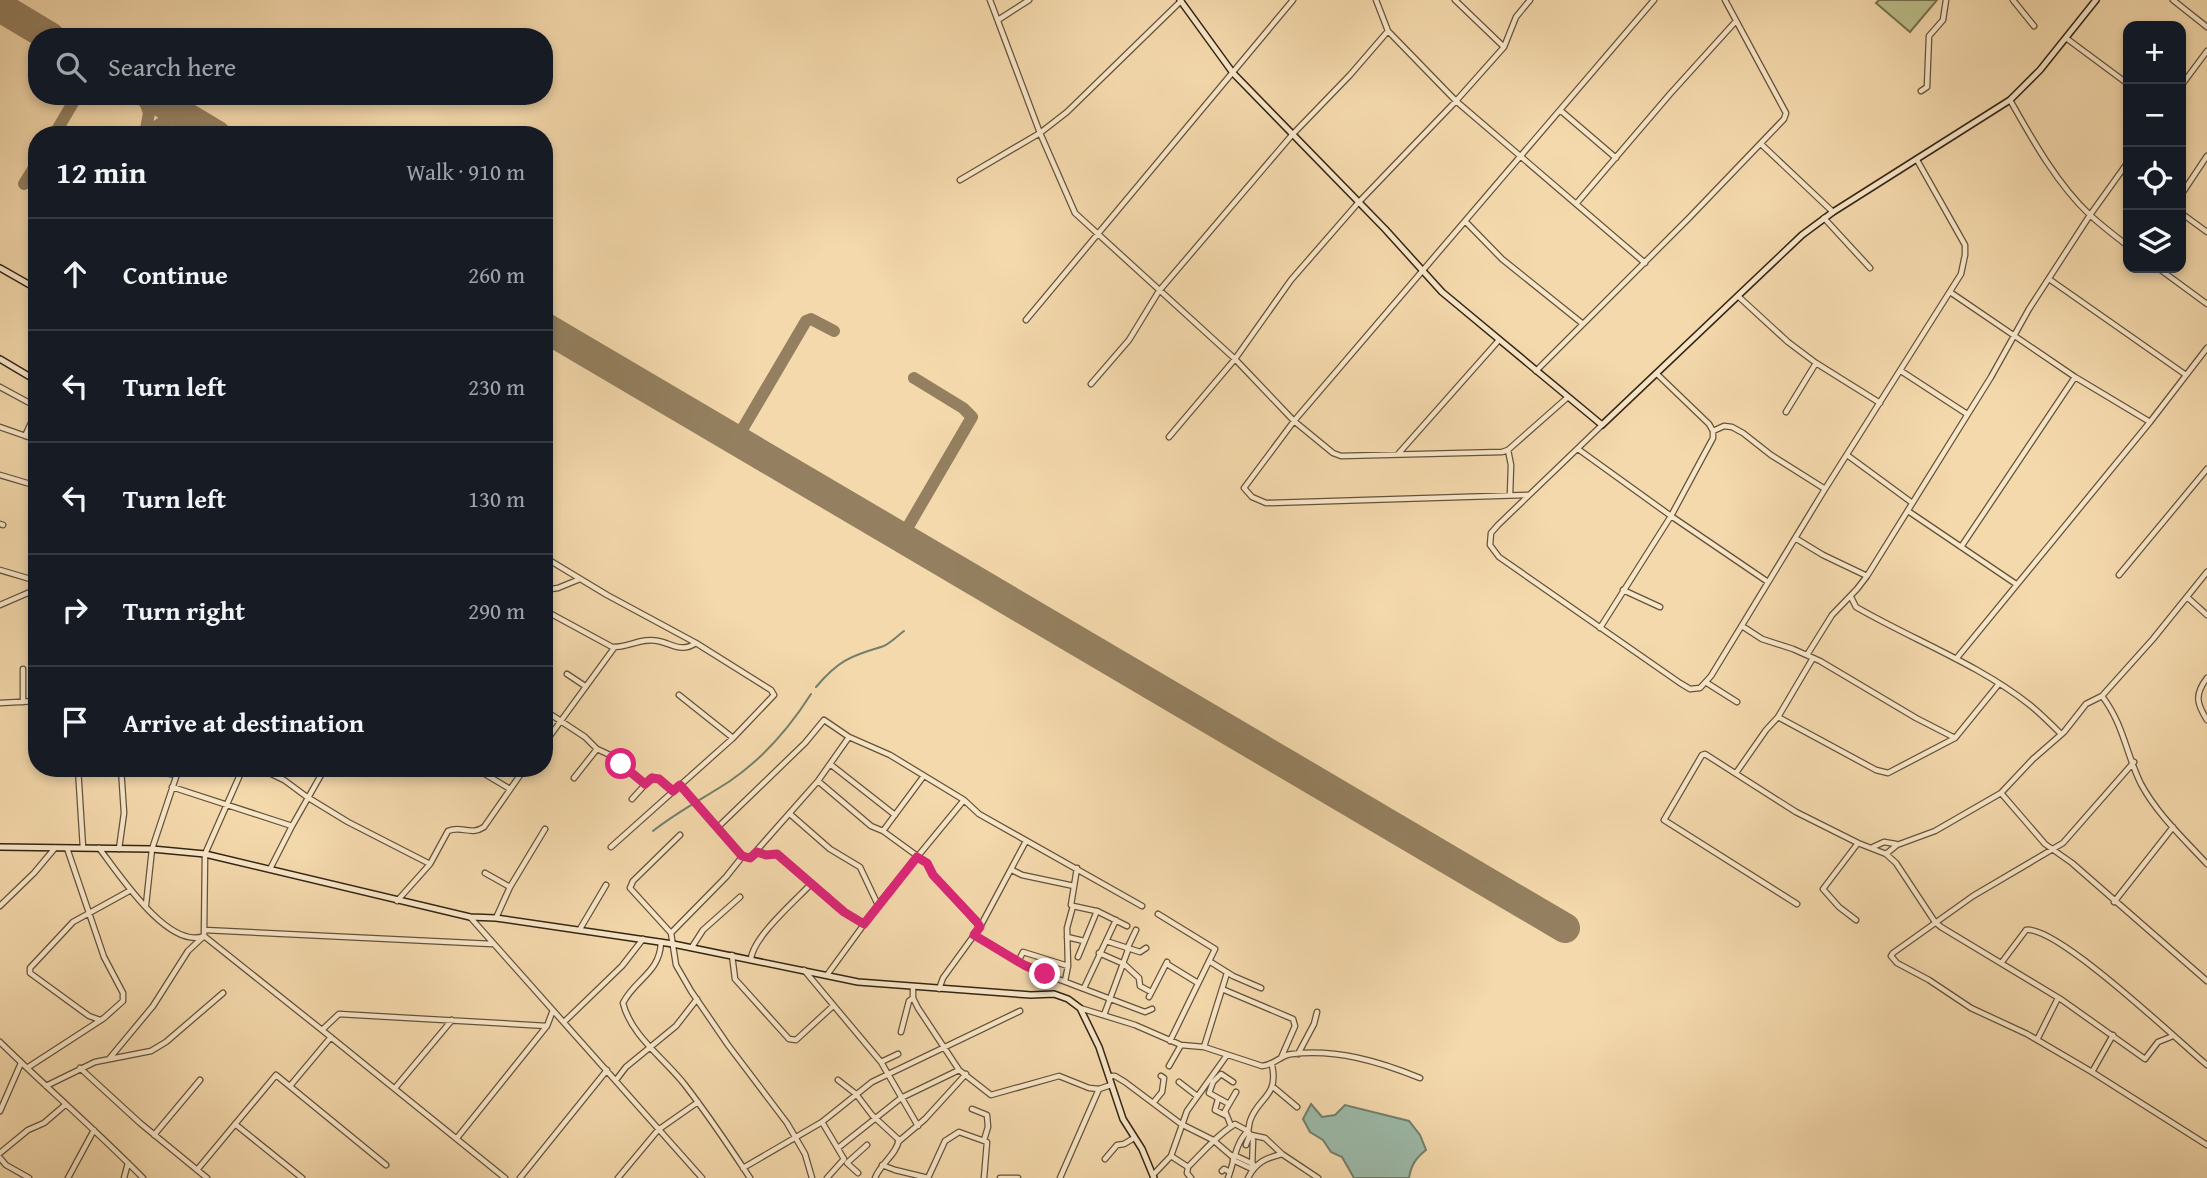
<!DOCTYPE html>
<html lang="en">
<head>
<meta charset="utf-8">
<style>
  :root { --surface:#171b24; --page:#242831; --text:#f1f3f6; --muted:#9ea1a6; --line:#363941 }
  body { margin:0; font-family:"Gentium Book Plus",serif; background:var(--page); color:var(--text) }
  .controls { position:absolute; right:21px; top:21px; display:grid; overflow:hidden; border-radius:14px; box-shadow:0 4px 10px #0003 }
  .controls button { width:63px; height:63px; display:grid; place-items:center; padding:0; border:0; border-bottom:2px solid var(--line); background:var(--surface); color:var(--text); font:35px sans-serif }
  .stop { position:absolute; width:21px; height:21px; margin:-16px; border:5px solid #db2777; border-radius:50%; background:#fff }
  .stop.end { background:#db2777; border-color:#fff; box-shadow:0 2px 7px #0008 }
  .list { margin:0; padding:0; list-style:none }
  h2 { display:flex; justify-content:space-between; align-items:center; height:91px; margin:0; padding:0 28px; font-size:30px }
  h2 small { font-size:23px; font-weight:400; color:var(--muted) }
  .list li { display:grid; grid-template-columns:46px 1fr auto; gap:21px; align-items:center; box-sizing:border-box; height:112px; padding:0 28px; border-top:2px solid var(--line) }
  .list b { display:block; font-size:26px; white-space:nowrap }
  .list em { font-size:23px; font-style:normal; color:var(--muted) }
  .icon { flex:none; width:38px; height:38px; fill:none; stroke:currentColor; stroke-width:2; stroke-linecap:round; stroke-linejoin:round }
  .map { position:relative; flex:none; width:2207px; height:1178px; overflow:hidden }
  .search { position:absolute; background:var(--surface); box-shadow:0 4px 10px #0003; left:28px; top:28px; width:525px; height:77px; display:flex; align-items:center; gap:18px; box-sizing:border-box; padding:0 24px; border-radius:28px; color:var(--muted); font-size:26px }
  .panel { position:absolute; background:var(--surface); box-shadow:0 4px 10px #0003; left:28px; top:126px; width:525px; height:651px; border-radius:28px }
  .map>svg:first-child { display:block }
  .green { fill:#babf8a; stroke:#77724e; stroke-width:2 }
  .water { fill:#9cbaa9; stroke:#727f6d; stroke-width:2 }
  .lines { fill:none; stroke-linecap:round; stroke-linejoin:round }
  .stream { stroke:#727f6d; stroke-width:2 }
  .taxiway { stroke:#948060; stroke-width:12 }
  .runway { stroke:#948060; stroke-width:30 }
  .street-casing { stroke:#645339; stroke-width:7 }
  .secondary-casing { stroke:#342613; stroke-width:8 }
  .street { stroke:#f8e6c9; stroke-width:4.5 }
  .secondary { stroke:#f8e6c9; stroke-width:5 }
  .route { stroke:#db2777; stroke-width:9 }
</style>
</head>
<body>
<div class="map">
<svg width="2207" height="1178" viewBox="0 0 2207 1178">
  <rect width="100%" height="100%" fill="#f4d9ac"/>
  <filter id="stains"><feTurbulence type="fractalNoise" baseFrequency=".00286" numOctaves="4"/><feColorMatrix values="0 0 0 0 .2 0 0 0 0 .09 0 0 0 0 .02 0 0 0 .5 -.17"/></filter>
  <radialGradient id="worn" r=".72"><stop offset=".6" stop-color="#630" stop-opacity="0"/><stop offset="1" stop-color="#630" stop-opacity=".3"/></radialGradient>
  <path class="green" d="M1879,0H1937L1910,32L1876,3Z"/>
  <path class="water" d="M1311,1104L1322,1117L1335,1115L1345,1105L1409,1121L1420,1135L1426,1150C1416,1158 1411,1165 1409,1178H1354L1342,1157L1331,1152L1323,1140L1310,1132L1303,1119Z"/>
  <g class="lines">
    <path class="stream" d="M816,687C838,661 850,656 881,647C889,645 897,636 904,631
      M653,831C677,812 704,798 730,781C762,759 790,727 811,694"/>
    <path class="taxiway" d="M143,96L149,113L145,134
      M54,135L77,96
      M147,135C158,122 171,116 189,118
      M24,184L37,163
      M736,440L806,321L811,319L834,331
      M902,537L972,417L963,408L914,378"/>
    <path class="runway" d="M0,7L50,37
      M151,96L216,135
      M544,327L1565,928"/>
    <defs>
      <path id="street" d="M990,0L1040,133L1075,213L1235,359L1294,421L1333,453L1341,456L1502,452L1508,450L1568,397
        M1376,0L1388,31L1456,101L1645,263
        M1455,0L1504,47
        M2013,0L2034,26
        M2173,0L2207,27
        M998,20L1029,0
        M2066,38L2128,84
        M2181,86L2207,51
        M1921,91L1927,87L1929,36L1943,20L1946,0
        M2010,100C2032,139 2057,184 2090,215C2102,226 2115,236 2128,246
        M1560,110L1616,158
        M1761,144L1833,212
        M960,180L1040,133L1067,112L1181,1
        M2181,195L2207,156
        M1576,204L1670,94L1736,21
        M2181,213L2207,232
        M1824,218L1870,268
        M1465,221L1502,259L1583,324
        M2158,268L2207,304
        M2049,279L2186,375
        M1950,292L2075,377L2150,422
        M1739,297L1788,342L1816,363L1880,403
        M1026,320L1293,0
        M1536,371L1689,218L1784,119L1786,113L1725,0
        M1901,371L1967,414
        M1091,384L1129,340L1159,291L1292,135L1350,75L1388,31
        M0,387L37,407
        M1786,412L1816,363
        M1602,425L1498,525L1491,533L1490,545L1499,557L1680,683L1690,689L1700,688L1711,676L1825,489L1961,274L1965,255V245L1917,160
        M0,427L37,440
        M1713,431L1724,426L1732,427L1743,433L1771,455L1825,489
        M25,436L37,410
        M1169,437L1235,359L1291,280L1358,203L1456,101L1504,47L1516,17L1530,0
        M1578,449L1671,516L1768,582
        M1508,450L1511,465L1510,495
        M1399,453L1499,340
        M1847,455L1911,502
        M0,475L37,486
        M1528,495L1266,503L1252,497L1244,488L1294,421L1654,0
        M1908,511L2016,584
        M0,524L3,525
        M1795,538L1823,555L1867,576
        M1961,547L2075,377
        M544,557L607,595L696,643L771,690L774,695L733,738L611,847
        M0,570L37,581
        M2207,572L2153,639L2110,687L2102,696L2086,704L2064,732L2033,759L2001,793L2045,844L2072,863L2207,981
        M2119,575L2207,469
        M544,590L558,588L580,579
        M1623,590L1660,607
        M1851,597L1856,607C1913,640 1978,664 2030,705C2041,714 2051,724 2061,734
        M2187,597L2207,615
        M0,605L37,589
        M544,610L614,648L544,744
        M1742,626L1762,639L1793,649L1820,661L1916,718L1955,738L1998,685
        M1600,628L1671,516L1713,438V431L1709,424L1657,374
        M612,647C627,648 643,637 658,641C673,644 681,653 696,643
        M1807,655L1832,615L1857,589L1867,576L1991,377L2029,309L2090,215L2128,162
        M1956,659L2150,422L2207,348
        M23,669V702
        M567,674L585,686
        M2207,678C2194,695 2197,704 2207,720
        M1707,683L1737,702
        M679,695L733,738
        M2102,696C2124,725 2126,754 2141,784C2157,814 2184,839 2207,864
        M0,703L37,701
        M544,710L585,737L597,749L610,755L645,784
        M1778,717L1876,770L1888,773L1955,738
        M2134,762L2063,843L1973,896L1893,953L1891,956L1897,963L1929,980L1971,1008L2027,1034L2092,1072L2207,1145
        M830,764L895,815
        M78,768L83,848
        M148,768L152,771L177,775
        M243,768L205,854L204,936L322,1030L339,1014L547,1026L553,1010
        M259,768L284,780L307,797L348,822L430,864
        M475,768L510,789
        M1736,773L1766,730L1778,717L1813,658
        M574,778L597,749
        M818,781L871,826L883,831L927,863L933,875L980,927L943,978L939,989
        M680,785L742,856L750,858L818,781L849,737
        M172,787L292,826
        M632,799L652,777L659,779L673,791
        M790,814L830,849L860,867L878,905
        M717,828L805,743L824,720L849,737L890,755L964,800L979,814L1142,906
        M883,831L923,777
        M680,835L633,881L630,888L671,933L676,965L691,991L728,1045L787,1123L805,1154L812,1178
        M1873,847L1884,842L1896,844
        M99,848C119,874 168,950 204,936L188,951L153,1006L109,1059
        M119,849L124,813L121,768
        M1886,854L1897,845L1935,831L2001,793
        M270,869L292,826L325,768
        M1012,870L1022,875L1074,886
        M485,873L510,887
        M811,884L844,912L864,924
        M397,901L430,864L448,831C461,825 471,836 484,827L525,768
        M2114,902L2173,827
        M1797,904L1664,820L1702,755L1705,754L1796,812L1858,843L1886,854L1896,863L1935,922L1941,927L2062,1000L2145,1059L2158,1042L2173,1036
        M146,905L152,849L179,768
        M0,906L34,873L55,848
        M1073,906L1096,911
        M1158,914L1215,949L1170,1041
        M470,917L702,1178
        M496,918L510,887L545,829
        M1856,920L1839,907L1823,889L1858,843
        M980,927L1026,841
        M580,929L606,885
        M204,930L492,944
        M671,933L726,877L742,857
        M974,935L1034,970L1145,1012L1152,1009
        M1067,937L1084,941
        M1106,941L1140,952L1146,948
        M661,942C660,973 635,979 623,1003C631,1036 665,1059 685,1085C708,1115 729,1146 750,1178
        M692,947L703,930L740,897
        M1127,949L1136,930
        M1099,953L1124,964L1139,978L1140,986L1151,992
        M732,955L735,979L789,1039L796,1040L833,1006
        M1078,957L1097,911L1127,926
        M751,959C753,937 795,901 811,884L777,854L766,855L757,852
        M1209,961L1233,976L1261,988
        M1018,962L1023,952L1068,966
        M2002,962L2026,930C2057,925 2178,1041 2207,1065
        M1167,964L1198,983
        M804,970L881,1062L918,1126
        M827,975L881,901L964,800
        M1065,981L1068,966L1067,928L1073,906L1071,905L1077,868
        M913,988V998L918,1008L959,1070L991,1095L1059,1076L1089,1088L1099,1089L1111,1085
        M1084,988L1116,920
        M1222,989L1293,1019L1295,1026L1281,1058
        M1149,997L1167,962
        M1080,1008L1135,1025L1181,1045L1204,1047L1262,1066C1275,1065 1280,1055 1292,1054C1337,1049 1378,1061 1420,1078
        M1104,1015L1128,950
        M100,1020L89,1016L30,973V968L73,922L131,890
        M564,1022L622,966L643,939
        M322,1030L505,1178
        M901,1032L909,1001L913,998
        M2037,1040L2058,998
        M0,1042C47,1088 97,1131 143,1178
        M1204,1047L1227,973
        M1298,1054L1314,1024L1317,1012
        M881,1062L898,1054
        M1169,1066L1181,1045
        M27,1068L104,1018L123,1001V993L104,957L67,848
        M80,1068L140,1123L207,1178
        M2092,1072L2113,1035
        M1109,1076H1115L1125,1082L1181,1124L1213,1140L1234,1158
        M616,1080L626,1067L676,1026L697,999
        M838,1080L856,1094L872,1115L899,1140C896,1155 881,1163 875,1178
        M1179,1082L1197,1096
        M46,1086L95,1062L151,1051L166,1042L223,993
        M290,1086L331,1037
        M1272,1086L1297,1107
        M395,1088L452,1020
        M1218,1099L1215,1110L1225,1115
        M1153,1103L1162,1092L1164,1078L1161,1076
        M1229,1104L1209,1093L1213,1082L1221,1074L1233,1082
        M972,1109L987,1115L988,1127L984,1140
        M0,1111L21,1063
        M822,1122L844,1159L827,1178
        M235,1124L302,1178
        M1231,1126L1225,1111L1236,1092
        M154,1135L200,1080
        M1251,1135L1265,1138L1282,1154
        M457,1138L546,1027
        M898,1142L925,1119L966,1074
        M1246,1145L1250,1134
        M838,1148L901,1098L959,1070
        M0,1153L28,1130L44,1123L65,1105
        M1234,1155L1253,1164
        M1171,1156L1188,1167C1203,1152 1217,1135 1235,1124L1248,1131C1235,1143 1234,1163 1228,1178
        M0,1158L6,1165L29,1178
        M1105,1159L1117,1145L1124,1144L1134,1138
        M1233,1160L1252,1169L1253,1140L1248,1131C1249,1128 1249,1124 1250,1121C1258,1097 1279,1097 1272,1065
        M847,1163L867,1145
        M847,1163L858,1173
        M882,1165L895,1170L928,1178
        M1188,1167L1187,1173L1191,1178
        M743,1168L822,1122L872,1082L1020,1011
        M197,1170L276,1075L386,1165
        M1222,1171L1224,1169L1230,1172
        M1153,1175L1171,1156L1187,1111L1227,1055
        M68,1178L94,1130
        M124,1178L128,1163
        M520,1178L607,1070
        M618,1178L658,1130L698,1102
        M928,1178L945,1141L959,1132L987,1142L984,1178
        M1000,1178H1018
        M1060,1178L1099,1089
        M1248,1178C1256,1162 1266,1158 1282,1154L1318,1178"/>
      <path id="secondary" d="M1180,0L1233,73L1385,229L1442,292L1602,425L1802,235L1833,212L2010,100L2040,70L2096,0
        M0,268L37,289
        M0,359L37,381
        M0,847L152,849L205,854L470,917L496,918L673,944L858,982L1031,995L1054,994L1068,999L1080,1008L1099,1047L1123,1119L1142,1149L1154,1178"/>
    </defs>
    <use href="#street" class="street-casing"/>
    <use href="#secondary" class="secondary-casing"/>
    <use href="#street" class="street"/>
    <use href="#secondary" class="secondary"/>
  </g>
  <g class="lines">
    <path class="route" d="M621,764L645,784L652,778L659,779L673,791L680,785L742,856L750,858L757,852L766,855L777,854L844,912L864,924L917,857L927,863L933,875L977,922L980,927L974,935L1024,965L1045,974"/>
  </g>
  <rect width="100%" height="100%" filter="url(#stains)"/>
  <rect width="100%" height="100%" fill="url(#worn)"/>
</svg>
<div class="controls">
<button>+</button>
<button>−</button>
<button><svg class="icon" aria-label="locate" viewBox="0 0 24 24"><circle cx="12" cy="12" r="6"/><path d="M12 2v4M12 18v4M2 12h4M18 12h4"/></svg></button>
<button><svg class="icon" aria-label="layers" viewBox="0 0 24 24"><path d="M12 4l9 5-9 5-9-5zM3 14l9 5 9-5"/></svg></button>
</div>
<div class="stop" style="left:621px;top:764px"></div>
<div class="stop end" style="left:1045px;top:974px"></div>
<div class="search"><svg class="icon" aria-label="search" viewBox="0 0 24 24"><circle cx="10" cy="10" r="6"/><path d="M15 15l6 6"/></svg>Search here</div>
<section class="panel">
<h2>12 min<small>Walk · 910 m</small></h2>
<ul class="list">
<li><svg class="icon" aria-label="ahead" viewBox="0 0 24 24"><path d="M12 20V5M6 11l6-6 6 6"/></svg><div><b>Continue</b></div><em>260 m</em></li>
<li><svg class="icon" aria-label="left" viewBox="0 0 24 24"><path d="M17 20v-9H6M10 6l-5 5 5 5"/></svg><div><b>Turn left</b></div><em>230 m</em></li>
<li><svg class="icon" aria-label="left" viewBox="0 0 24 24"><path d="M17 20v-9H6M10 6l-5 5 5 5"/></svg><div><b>Turn left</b></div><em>130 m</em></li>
<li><svg class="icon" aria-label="right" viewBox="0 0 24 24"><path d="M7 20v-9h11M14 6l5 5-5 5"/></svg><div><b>Turn right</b></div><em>290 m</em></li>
<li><svg class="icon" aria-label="arrive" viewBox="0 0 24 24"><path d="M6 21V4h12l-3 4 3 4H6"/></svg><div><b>Arrive at destination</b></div></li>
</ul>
</section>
</div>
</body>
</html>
